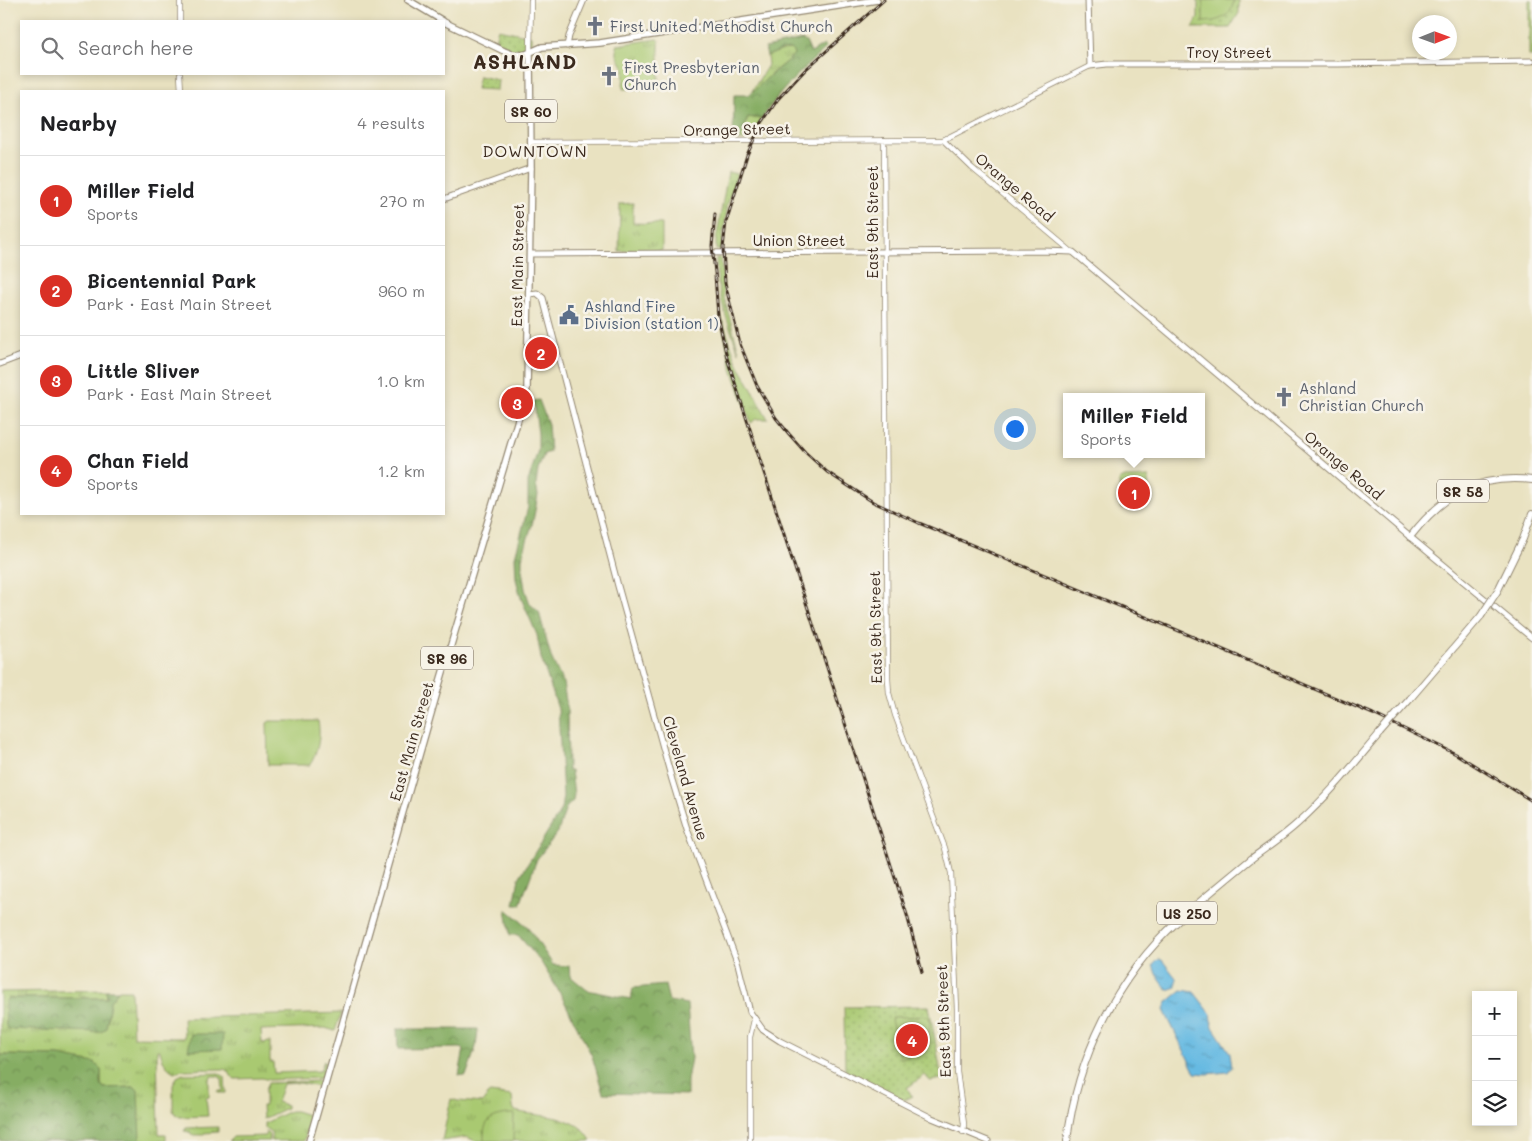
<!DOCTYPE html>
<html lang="en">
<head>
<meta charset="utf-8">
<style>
  :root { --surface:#fff; --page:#f2f2f2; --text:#202124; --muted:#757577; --line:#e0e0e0; --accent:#d93025 }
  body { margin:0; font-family:Mali,sans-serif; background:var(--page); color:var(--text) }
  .controls { position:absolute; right:15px; bottom:15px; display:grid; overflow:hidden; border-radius:0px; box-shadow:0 2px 8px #0003 }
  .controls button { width:45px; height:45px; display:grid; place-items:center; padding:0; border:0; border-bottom:1px solid var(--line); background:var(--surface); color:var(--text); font:25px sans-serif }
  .compass { position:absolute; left:1412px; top:15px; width:45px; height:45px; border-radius:50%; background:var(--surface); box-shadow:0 2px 8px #0003; rotate:89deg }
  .you { position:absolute; left:1014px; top:428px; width:18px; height:18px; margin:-12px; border:4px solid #fff; border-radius:50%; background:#1a73e8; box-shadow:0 0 0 8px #1a73e833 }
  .badge { display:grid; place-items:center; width:32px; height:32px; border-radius:50%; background:var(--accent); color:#fff; font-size:16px; font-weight:700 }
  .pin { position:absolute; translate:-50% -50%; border:2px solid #fff; box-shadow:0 1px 5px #0006 }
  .popup { position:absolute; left:1063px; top:393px; width:142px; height:65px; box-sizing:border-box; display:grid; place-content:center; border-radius:0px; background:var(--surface); filter:drop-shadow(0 1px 4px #0005); font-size:16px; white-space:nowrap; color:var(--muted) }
  .popup b { font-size:19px; color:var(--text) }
  .popup::after { content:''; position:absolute; left:50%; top:100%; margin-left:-10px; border:10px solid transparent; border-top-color:var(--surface) }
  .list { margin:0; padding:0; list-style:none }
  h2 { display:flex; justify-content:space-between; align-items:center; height:65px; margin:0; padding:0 20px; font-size:21px }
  h2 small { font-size:16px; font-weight:400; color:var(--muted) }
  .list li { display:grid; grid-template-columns:32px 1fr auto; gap:15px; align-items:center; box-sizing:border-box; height:90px; padding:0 20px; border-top:1px solid var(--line) }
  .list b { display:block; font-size:19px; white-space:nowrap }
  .list p { margin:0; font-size:16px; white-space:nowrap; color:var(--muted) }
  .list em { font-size:16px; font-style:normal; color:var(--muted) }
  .icon { flex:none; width:28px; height:28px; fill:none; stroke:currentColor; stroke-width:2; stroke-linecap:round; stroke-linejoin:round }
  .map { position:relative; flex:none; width:1532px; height:1141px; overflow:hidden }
  .search { position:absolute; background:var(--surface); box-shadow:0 2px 8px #0003; left:20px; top:20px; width:425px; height:55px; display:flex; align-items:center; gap:12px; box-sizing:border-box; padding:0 18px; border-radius:0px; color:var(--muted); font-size:19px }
  .panel { position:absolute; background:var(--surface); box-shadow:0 2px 8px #0003; left:20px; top:90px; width:425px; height:425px; border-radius:0px }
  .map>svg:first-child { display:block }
  .grass { fill:url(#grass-tufts); stroke:#727a48 }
  .forest { fill:url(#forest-crowns); stroke:#606c40 }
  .park { fill:url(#park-dots); stroke:#727a48 }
  .pitch { fill:#a9c971; stroke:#727a48 }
  .water { fill:url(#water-ripples); stroke:#507280 }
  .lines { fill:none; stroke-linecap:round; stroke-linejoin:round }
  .tertiary-casing { stroke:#928670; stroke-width:6 }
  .secondary-casing { stroke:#928670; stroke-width:7 }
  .primary-casing { stroke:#928670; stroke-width:8 }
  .trunk-casing { stroke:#928670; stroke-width:8 }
  .tertiary { stroke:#fff; stroke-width:4.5 }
  .secondary { stroke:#fff; stroke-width:5 }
  .primary { stroke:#fff; stroke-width:5.5 }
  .trunk { stroke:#fff; stroke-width:6 }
  .rail-casing { stroke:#3b2a1e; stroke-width:3 }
  .rail { stroke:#f7f3e8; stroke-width:1; stroke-dasharray:4; stroke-linecap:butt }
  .trunk-bridge-casing { stroke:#928670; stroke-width:8; stroke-linecap:butt }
  .trunk-bridge { stroke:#fff; stroke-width:6 }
  .labels { text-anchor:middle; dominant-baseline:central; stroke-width:5; stroke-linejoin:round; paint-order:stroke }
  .shield { fill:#f7f3e8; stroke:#73665b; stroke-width:1 }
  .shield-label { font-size:14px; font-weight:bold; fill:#3b2a1e }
  .worship-label { font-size:15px; fill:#5b616d; stroke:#f7f3e8; text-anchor:start }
  .street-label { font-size:15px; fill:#3b2a1e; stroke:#f7f3e8 }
  .service-label { font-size:15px; fill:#4e5e75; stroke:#f7f3e8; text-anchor:start }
  .neighbourhood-label { font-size:16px; letter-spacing:1px; fill:#3b2a1e; stroke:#f7f3e8 }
  .district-label { font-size:20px; font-weight:bold; letter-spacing:1px; fill:#3b2a1e; stroke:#f7f3e8 }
</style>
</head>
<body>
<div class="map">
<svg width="1532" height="1141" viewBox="0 0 1532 1141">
  <defs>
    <pattern id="grass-tufts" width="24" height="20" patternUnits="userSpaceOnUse" patternTransform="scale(1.25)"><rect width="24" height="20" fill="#a9c971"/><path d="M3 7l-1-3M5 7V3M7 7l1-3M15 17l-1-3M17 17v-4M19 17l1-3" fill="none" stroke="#8ba35c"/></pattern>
    <pattern id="forest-crowns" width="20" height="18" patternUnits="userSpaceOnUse" patternTransform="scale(1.25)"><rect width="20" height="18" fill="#86ad63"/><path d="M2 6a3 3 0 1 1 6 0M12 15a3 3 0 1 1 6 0" fill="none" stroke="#6f8d51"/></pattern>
    <pattern id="park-dots" width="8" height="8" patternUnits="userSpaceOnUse" patternTransform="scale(1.25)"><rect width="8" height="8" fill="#a9c971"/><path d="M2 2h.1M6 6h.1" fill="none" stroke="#8ba35c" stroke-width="1.8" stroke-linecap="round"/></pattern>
    <pattern id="water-ripples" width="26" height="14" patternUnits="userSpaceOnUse" patternTransform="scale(1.25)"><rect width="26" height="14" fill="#66bae2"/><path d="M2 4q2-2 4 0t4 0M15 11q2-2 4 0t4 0" fill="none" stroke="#5597b7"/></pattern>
  </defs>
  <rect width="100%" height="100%" fill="#f7f3e8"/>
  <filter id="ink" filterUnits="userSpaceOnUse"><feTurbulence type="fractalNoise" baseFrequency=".02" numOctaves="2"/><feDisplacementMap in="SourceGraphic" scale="10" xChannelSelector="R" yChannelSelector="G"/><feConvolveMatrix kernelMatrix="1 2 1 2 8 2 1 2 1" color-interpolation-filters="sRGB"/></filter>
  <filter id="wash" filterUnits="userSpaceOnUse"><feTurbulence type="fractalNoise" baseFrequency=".0096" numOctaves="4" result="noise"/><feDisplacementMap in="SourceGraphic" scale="20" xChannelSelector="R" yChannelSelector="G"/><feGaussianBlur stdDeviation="1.12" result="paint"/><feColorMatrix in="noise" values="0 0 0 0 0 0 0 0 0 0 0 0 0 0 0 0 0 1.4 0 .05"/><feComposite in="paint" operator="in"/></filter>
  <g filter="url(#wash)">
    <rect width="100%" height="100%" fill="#e9e2c1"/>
    <path class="grass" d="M1529,0H1532V56H1529Z
      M657,39L659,40V89H623L624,68L617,55V45Z
      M791,49L794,54L792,57L771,74L756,90L752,91L768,65L767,56L782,50Z
      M748,117L762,119L751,140H740Z
      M728,172L737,174L728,203L721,250H716V240Z
      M633,203V223L662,224V251H619L620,204Z
      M716,258H721L724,297L739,352C727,322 716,290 716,258Z
      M720,313L736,360L768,419H756L751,423L731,366Z
      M106,990L108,998H8L106,1028L110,1001L119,990H131L133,1037L184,1038L183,1018L341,1013L335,1031L325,1028L261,1030L262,1043L270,1042V1062H273L274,1073L320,1071L324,1061L326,1064L322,1078L269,1080L262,1078L235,1079L232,1077L229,1072L224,1069L183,1070L174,1072C165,1067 162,1060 160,1050H157L159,1134H166V1141H140L135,1087L104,1088L101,1085V1069L59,1056L0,1055V992Z
      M219,1073L225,1077L226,1093H218L217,1091H223L222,1078H220L219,1076H211V1078L209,1079V1097L206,1098L208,1116L180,1117L175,1114L173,1110V1085L177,1077L183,1074Z
      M318,1081L320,1082L319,1087L300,1083L283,1084L277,1102L286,1105V1108L263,1119L262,1106H265V1090L268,1083Z
      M490,1093L512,1096L513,1107L515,1111C541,1118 578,1113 591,1141H475L467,1137L442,1141L451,1099L458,1101L483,1103L486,1099L487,1095Z
      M290,1111H296L311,1116L304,1141H272L271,1132L265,1128V1123Z
      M218,1127V1132L204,1133V1135H194L189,1132L184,1131L186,1128Z
      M266,1131L269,1135L270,1141H229L233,1137L265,1136Z"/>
    <path class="forest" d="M802,40L806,42L811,53L824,45L826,48C802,70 779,91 762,119L748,117L740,140L733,141L734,95H749C752,91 755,90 758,87C769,76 780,67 792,57L794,54L791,49L782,50L767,56L765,48Z
      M539,400L548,424L550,452L544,454L538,470L536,485L538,495L533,521L522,558V569L525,589L530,604L539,612L551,657L563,683L567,707L568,771H571L574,794L573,801L566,808L558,832L537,859L520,905H514L519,878L558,815L561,809L563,796L558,709L541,658L537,635L521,598L516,579L515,557L528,507V482L538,450V434L535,409L532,401Z
      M506,909L528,927L553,965L569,966L570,976L587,990L631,999L633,988L665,985L669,1001L687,1004L691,1058L687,1080V1095L603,1093L592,1056L561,995L541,962L518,935H510Z
      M106,990H119L110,1001L106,1029L101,1032L8,1029L6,1026L5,1003L8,998H107Z
      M397,1029H478L476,1047L466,1076L459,1075L464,1049L460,1048L398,1049Z
      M191,1034H223L222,1049L188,1050Z
      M0,1055L59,1056L95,1063L101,1069V1084L104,1088L135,1087L138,1090L140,1141H0Z"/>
    <path class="park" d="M1198,0H1239V13L1230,28H1193L1198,18Z
      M498,29L531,36V49L512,51L494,43Z
      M479,76L498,80L497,90L476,89Z
      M549,343L553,361L531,366V346Z
      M929,1006L942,1079L930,1081L925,1075L907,1088L912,1096L904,1100L845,1071L844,1007Z"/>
    <path class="pitch" d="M1203,0H1234C1231,18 1219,21 1203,22Z
      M1149,477C1149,499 1144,506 1121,509L1119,481L1122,478Z
      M270,721H318C321,736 318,752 310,765H268L267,723Z
      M929,1016C933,1042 923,1047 901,1059L891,1020L893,1017Z
      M509,1114H514L513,1141H484C483,1121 490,1116 509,1114Z"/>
    <path class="water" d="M1159,959L1162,960L1176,978V987L1167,990L1156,974L1153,965Z
      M1182,990L1194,992L1211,1014L1213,1027L1230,1053L1232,1066L1228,1072L1207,1074L1195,1073L1164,1010L1166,1003Z"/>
  </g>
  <g filter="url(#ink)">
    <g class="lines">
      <defs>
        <path id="tertiary" d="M180,0V21
          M530,53L531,0
          M180,74L181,91
          M884,140L888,679L889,693L895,715L945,848L951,873L957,1009V1072L964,1124L963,1132
          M943,140L972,168L1072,252
          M531,142L943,140L1090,66
          M750,1141V1037L754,1020"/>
        <path id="secondary" d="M1088,0L1090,66L1107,64H1338L1532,61
          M567,46L569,36L584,0
          M444,199L531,168
          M530,254L1044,251L1073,252L1410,537L1532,638
          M529,294L537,293L543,298L618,586L672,780L687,829L738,964L750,1012L763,1030L780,1041L932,1118L988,1141
          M0,364L21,356"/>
        <path id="primary" d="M408,0L443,21
          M444,22L504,51L512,54L524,55L542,47L600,43L877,0
          M309,1141L440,682L527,389L531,168L530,53"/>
        <path id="trunk" d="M1410,537C1443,495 1476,474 1532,480
          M1498,590L1523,539L1532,514
          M1410,699L1481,616
          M1067,1141C1077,1057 1116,977 1179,920C1202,899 1227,879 1251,859C1267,847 1284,836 1299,822C1329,795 1354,764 1380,733"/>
      </defs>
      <use href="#tertiary" class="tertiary-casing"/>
      <use href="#secondary" class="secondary-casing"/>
      <use href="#primary" class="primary-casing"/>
      <use href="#trunk" class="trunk-casing"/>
      <use href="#tertiary" class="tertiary"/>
      <use href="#secondary" class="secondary"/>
      <use href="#primary" class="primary"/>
      <use href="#trunk" class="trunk"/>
      <defs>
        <path id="rail" d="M884,0L805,70L778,99L761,124L747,155L726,222L723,248L725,283L740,344L757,386L776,418L789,434L805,452L827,472L873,502L919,523L1177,630L1373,714L1456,754L1532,801
          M715,214L712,246L716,281
          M715,275L718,316L727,358L907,915L922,972"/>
      </defs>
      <use href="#rail" class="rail-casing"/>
      <use href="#rail" class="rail"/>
      <defs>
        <path id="trunk-bridge" d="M1481,616L1498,590
          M1380,733L1410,699"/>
      </defs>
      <use href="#trunk-bridge" class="trunk-bridge-casing"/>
      <use href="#trunk-bridge" class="trunk-bridge"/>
    </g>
  </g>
  <defs>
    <symbol id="church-bare" viewBox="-9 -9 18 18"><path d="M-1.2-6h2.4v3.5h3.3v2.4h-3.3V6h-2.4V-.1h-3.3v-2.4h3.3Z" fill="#6b7280" stroke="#f7f3e8" stroke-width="2.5" paint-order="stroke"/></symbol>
    <symbol id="civic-bare" viewBox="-9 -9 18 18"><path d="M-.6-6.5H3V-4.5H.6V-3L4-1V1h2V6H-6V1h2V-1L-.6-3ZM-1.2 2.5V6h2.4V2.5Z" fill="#5c6f8a" stroke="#f7f3e8" stroke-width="2.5" paint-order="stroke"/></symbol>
  </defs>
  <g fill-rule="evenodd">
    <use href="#church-bare" x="581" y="12" width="28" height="28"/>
    <use href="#church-bare" x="595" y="62" width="28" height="28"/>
    <use href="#civic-bare" x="555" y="301" width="28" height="28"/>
    <use href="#church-bare" x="1270" y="383" width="28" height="28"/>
  </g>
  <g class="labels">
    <g class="shield">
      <rect x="505" y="99.5" width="52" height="23" rx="4"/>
      <rect x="1437" y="479.5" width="52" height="23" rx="4"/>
      <rect x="421" y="646.5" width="52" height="23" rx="4"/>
      <rect x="1157" y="901.5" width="60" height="23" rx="4"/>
    </g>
    <g class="shield-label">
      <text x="531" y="111">SR 60</text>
      <text x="1463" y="491">SR 58</text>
      <text x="447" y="658">SR 96</text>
      <text x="1187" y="913">US 250</text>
    </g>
    <g class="worship-label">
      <text x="610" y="26">First United Methodist Church</text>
      <text x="624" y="67">First Presbyterian<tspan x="624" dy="17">Church</tspan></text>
      <text x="1299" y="388">Ashland<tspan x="1299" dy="17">Christian Church</tspan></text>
    </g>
    <g class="street-label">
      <text x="1229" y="52">Troy Street</text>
      <text transform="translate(737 129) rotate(-1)">Orange Street</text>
      <text transform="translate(1015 187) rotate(40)">Orange Road</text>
      <text transform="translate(872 222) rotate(-90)">East 9th Street</text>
      <text x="799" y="240">Union Street</text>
      <text transform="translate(517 265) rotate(-89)">East Main Street</text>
      <text transform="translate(1344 465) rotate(40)">Orange Road</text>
      <text transform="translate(875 627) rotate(-91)">East 9th Street</text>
      <text transform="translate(411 741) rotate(-74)">East Main Street</text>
      <text transform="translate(686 778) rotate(74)">Cleveland Avenue</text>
      <text transform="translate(943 1021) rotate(-92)">East 9th Street</text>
    </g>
    <g class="service-label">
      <text x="584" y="306">Ashland Fire<tspan x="584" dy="17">Division (station 1)</tspan></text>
    </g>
    <g class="neighbourhood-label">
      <text x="535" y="150">DOWNTOWN</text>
    </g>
    <g class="district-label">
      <text x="525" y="61">ASHLAND</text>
    </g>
  </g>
</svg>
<div class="controls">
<button>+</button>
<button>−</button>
<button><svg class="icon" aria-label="layers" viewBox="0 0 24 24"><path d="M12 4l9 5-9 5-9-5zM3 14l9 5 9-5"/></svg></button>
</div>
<svg class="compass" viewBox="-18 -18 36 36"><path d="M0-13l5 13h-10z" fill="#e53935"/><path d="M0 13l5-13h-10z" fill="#757577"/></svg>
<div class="you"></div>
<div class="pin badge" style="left:1134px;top:493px">1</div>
<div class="popup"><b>Miller Field</b>Sports</div>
<div class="pin badge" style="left:541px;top:353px">2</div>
<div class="pin badge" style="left:517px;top:403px">3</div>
<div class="pin badge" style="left:912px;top:1040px">4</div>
<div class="search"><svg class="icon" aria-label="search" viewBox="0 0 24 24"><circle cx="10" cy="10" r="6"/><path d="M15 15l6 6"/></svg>Search here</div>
<section class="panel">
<h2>Nearby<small>4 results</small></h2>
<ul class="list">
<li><span class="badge">1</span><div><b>Miller Field</b><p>Sports</p></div><em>270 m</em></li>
<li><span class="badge">2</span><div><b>Bicentennial Park</b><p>Park · East Main Street</p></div><em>960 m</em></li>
<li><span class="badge">3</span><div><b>Little Sliver</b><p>Park · East Main Street</p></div><em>1.0 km</em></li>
<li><span class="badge">4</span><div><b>Chan Field</b><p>Sports</p></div><em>1.2 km</em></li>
</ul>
</section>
</div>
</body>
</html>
